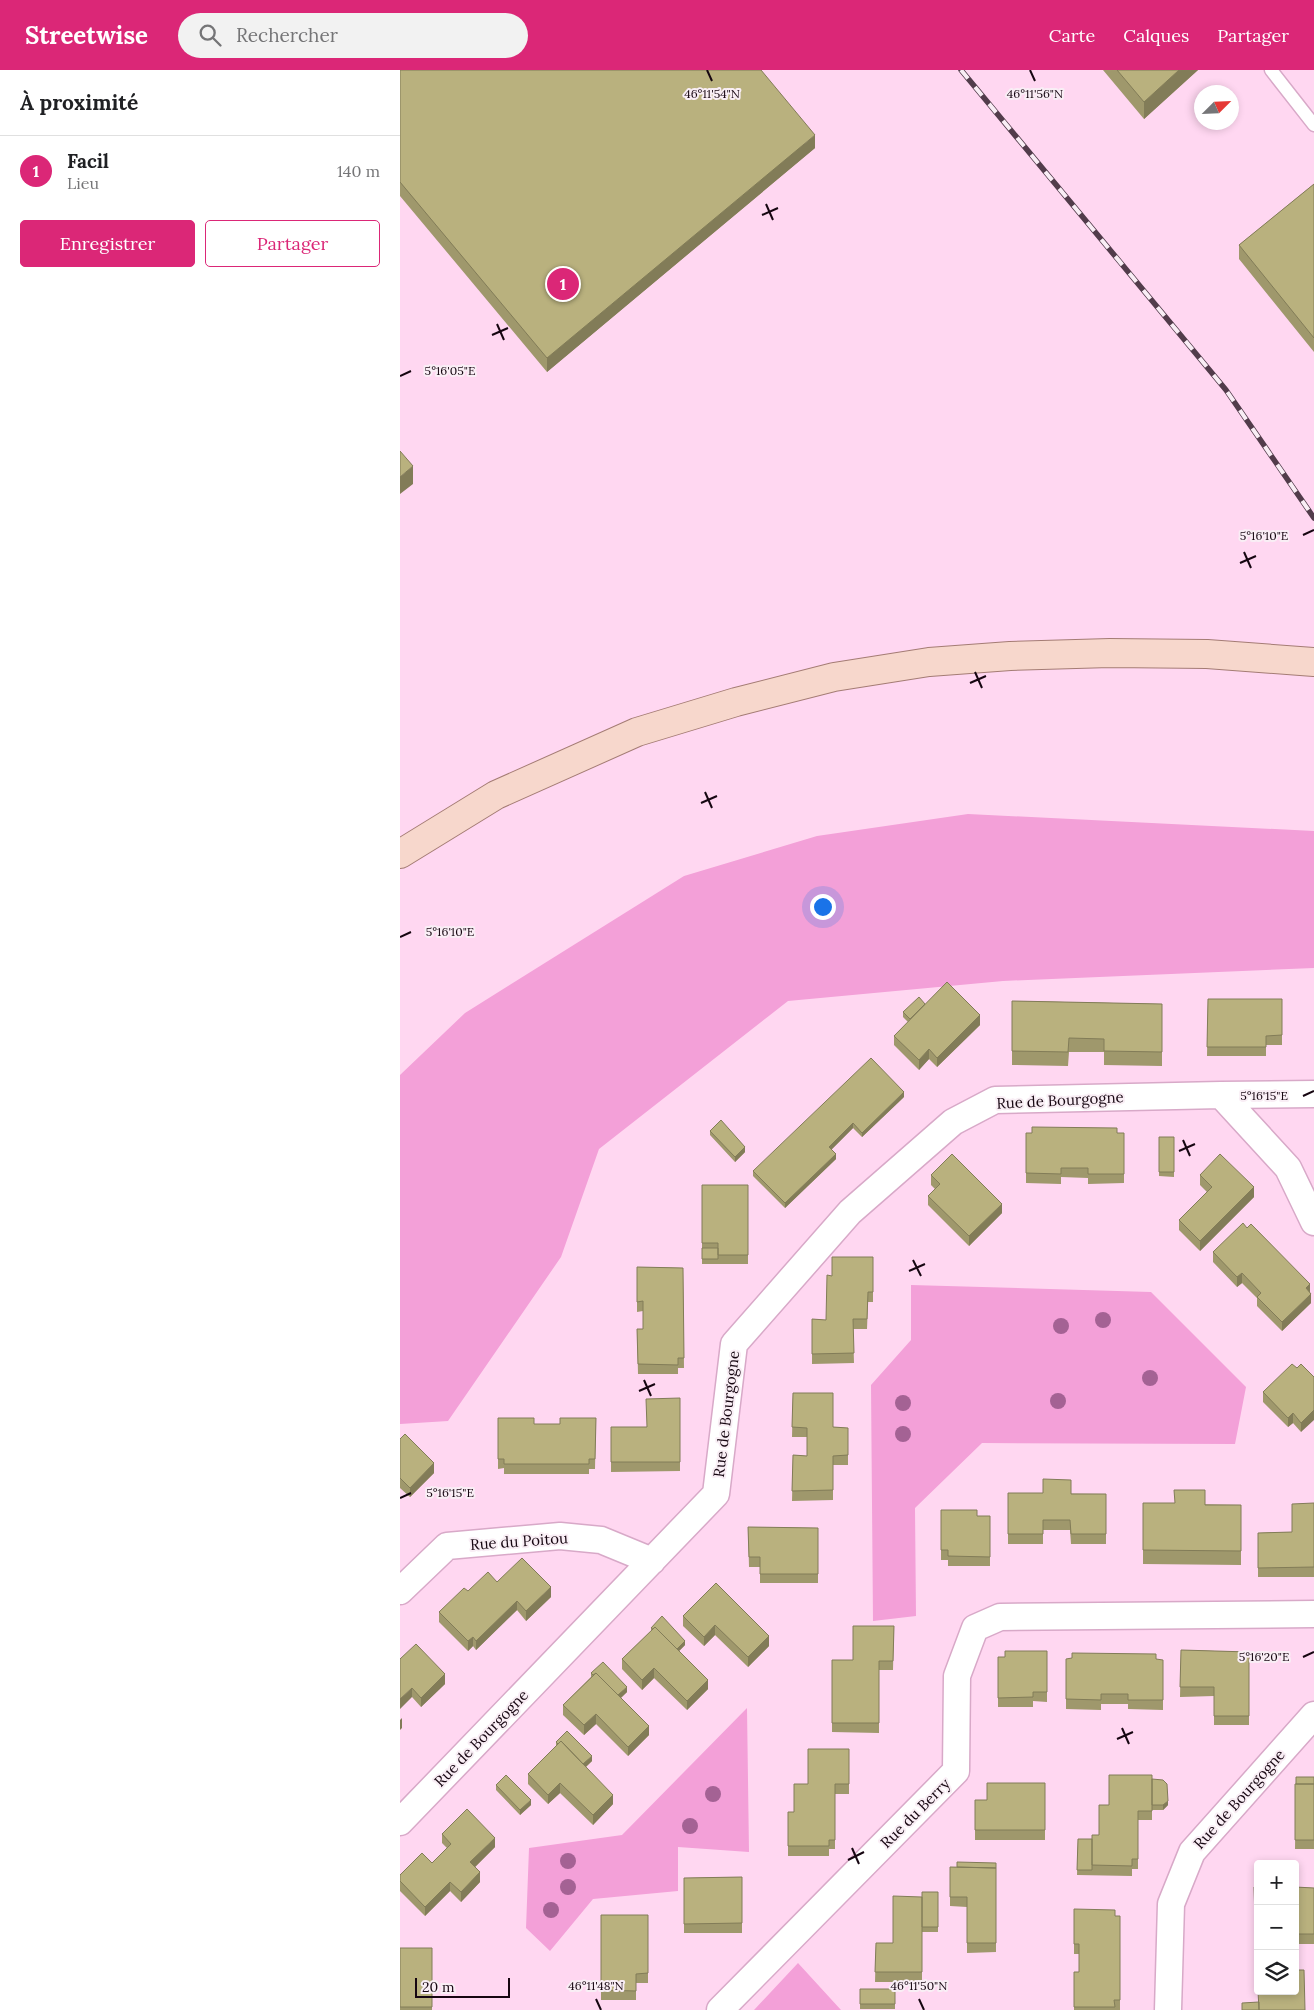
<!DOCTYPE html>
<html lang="fr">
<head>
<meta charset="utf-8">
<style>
  :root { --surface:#fff; --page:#f2f2f2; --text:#202124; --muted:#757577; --line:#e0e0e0; --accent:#db2777 }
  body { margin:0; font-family:Lora,serif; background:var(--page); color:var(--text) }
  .controls { position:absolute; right:15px; bottom:15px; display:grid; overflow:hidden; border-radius:5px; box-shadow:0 2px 8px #0003 }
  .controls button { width:45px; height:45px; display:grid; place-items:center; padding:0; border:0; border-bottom:1px solid var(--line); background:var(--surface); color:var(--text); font:25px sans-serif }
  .compass { position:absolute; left:794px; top:15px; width:45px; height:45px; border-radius:50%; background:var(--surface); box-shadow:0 2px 8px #0003; rotate:66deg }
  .scale { position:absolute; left:15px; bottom:12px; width:95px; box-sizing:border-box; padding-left:5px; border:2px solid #160611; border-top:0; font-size:14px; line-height:18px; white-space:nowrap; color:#160611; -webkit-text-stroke:4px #f9eef5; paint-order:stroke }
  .you { position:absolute; left:422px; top:836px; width:18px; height:18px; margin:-12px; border:4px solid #fff; border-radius:50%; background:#1a73e8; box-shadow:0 0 0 8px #1a73e833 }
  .badge { display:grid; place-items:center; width:32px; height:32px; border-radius:50%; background:var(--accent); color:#fff; font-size:16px; font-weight:700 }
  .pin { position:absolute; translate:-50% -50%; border:2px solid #fff; box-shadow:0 1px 5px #0006 }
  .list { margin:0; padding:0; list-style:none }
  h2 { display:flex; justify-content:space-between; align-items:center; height:65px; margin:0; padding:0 20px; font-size:21px }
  h2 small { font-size:16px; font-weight:400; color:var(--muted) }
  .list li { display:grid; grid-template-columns:32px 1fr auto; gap:15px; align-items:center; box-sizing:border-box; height:70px; padding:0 20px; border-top:1px solid var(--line) }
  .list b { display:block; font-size:19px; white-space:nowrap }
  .list p { margin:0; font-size:16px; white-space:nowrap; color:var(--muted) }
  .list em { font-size:16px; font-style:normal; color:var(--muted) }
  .actions { display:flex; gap:10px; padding:15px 20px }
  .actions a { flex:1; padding:11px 0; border:1px solid var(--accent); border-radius:5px; text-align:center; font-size:18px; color:var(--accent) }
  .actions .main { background:var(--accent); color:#fff }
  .icon { flex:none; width:28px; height:28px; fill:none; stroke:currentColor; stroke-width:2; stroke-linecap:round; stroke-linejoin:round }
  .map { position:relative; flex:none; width:914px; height:1940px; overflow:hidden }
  header { display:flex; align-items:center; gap:30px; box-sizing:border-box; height:70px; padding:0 25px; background:var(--accent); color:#fff }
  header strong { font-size:24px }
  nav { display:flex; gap:28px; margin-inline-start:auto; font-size:18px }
  .search { width:350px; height:45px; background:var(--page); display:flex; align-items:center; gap:12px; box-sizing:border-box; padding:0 18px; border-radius:28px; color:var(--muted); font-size:19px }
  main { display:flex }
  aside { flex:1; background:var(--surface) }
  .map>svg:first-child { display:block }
  .green { fill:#f3a0d8 }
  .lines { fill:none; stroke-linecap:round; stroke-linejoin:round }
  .lane-casing { stroke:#d8a9c8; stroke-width:15 }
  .street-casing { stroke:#d8a9c8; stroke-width:29 }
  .primary-casing { stroke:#a47c74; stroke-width:30 }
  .lane { stroke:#fff; stroke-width:12 }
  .street { stroke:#fff; stroke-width:26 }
  .primary { stroke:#f7d7cc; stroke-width:28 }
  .rail-casing { stroke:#523c4b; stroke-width:5.5 }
  .rail { stroke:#f9eef5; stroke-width:4; stroke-dasharray:11; stroke-linecap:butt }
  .tree { fill:#a46294 }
  .wall { fill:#9f986c }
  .shaded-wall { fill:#827c58 }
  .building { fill:#b9b17e; stroke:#827c58 }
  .ticks { fill:none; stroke:#160611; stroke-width:2 }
  .labels { text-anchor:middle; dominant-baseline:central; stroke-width:4; stroke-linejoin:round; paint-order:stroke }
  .street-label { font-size:15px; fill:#160611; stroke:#f9eef5 }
  .ticks-label { font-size:12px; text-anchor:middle; fill:#160611; stroke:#f9eef5; stroke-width:4; stroke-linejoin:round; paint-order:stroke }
</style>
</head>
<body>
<header>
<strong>Streetwise</strong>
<div class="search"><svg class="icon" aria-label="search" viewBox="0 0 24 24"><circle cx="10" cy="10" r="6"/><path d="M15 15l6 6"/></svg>Rechercher</div>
<nav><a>Carte</a><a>Calques</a><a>Partager</a></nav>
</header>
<main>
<aside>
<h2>À proximité<small></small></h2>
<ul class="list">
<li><span class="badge">1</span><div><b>Facil</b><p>Lieu</p></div><em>140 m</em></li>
</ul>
<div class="actions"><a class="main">Enregistrer</a><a>Partager</a></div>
</aside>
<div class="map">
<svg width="914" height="1940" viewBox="0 0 914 1940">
  <rect width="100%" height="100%" fill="#ffd7f1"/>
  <path class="green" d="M568,744L914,761V898L603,911L388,931L199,1079L161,1187L48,1351L0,1354V1005L65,943L284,806L417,766Z
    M511,1215L751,1222L846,1317L835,1374L582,1373L515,1438L516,1546L473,1551L471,1315L511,1270Z
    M347,1638L349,1782L278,1777V1821L193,1829L150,1881L126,1858L129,1778L222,1765Z
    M398,1893L441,1940H354Z"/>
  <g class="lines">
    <defs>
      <path id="lane" d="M871,0L914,55"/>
      <path id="street" d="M821,1025L914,1024
        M0,1521L47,1476L160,1466L201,1470L252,1491
        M0,1752L316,1424L334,1274L450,1142L553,1052L595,1030L821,1025L888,1098L914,1152
        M320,1940L556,1701L557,1606L575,1558L600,1547L914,1544
        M768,1940L771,1834L792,1782L914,1645"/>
      <path id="primary" d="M0,784L96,725L237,662L336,632L434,607L529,592L610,586L710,583L807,584L914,592"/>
    </defs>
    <use href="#lane" class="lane-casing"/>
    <use href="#street" class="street-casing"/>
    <use href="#primary" class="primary-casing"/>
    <use href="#lane" class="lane"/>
    <use href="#street" class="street"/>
    <use href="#primary" class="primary"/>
    <defs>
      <path id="rail" d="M561,0L826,320L914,448"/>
    </defs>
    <use href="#rail" class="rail-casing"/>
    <use href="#rail" class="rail"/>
  </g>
  <g class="tree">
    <circle cx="703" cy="1250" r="8"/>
    <circle cx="661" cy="1256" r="8"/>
    <circle cx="750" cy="1308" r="8"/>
    <circle cx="658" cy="1331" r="8"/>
    <circle cx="503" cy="1333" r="8"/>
    <circle cx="503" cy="1364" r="8"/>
    <circle cx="313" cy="1724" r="8"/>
    <circle cx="290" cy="1756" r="8"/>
    <circle cx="168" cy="1791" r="8"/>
    <circle cx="168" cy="1817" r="8"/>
    <circle cx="151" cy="1840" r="8"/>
  </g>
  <path class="wall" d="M0,0L415,78L147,302L0,126Z
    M703,0H798L744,49Z
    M914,114V282L839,189V175Z
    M808,929H882V975H866V986H807Z
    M612,931L762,934V996L704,995V982H669L668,996L612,995Z
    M525,934L580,955L537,997L529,989L519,1000L494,975V966L508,952L503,947V942Z
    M504,1027L462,1067L453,1058L431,1080L436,1089L385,1138L353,1106V1101Z
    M310,1061L345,1082L335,1092L310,1065Z
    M626,1063H724V1113L688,1114V1108L661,1107V1114L626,1113Z
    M759,1067H774V1107L759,1106Z
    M531,1105L602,1143L569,1176L528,1135V1126L535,1119L531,1115Z
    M800,1105L854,1127L800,1181L779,1160V1150L807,1122L800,1115Z
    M302,1115H348V1194H302Z
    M847,1158L910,1222L911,1233L882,1261L857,1236V1228L842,1213L837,1217L813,1192V1182Z
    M473,1187V1232H468L467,1259H453L454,1293L412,1294V1249L426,1250L432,1206Z
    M237,1197L283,1198L284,1298H278V1304H238L237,1259H243V1241L237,1242Z
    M897,1298L914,1307L901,1362L893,1353L888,1357L863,1332V1322Z
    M393,1323L433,1357L448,1358V1395H433V1430L392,1431L393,1385L407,1386V1367H392Z
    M280,1328V1401L211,1402V1357H247Z
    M98,1348L134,1354H160L196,1348L195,1399H189V1404H104V1398L98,1399Z
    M0,1369L34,1403L10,1427L0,1418Z
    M608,1423L706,1424V1474H671L670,1460H643V1474H608Z
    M743,1433L841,1435V1495L743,1494Z
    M914,1433V1507H858V1463L892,1462Z
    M541,1440L577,1446H590V1496H548V1490H541Z
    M348,1457L418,1458V1513H360V1497H349Z
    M97,1512L151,1527L126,1551L117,1540L76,1580L73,1576L68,1581L39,1552V1542L68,1521Z
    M316,1513L369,1576L348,1597L315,1565L304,1576L283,1556V1546Z
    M494,1556L493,1600H479V1663L432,1662V1590H453Z
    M251,1558L285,1575L279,1581L308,1619L287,1640L254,1608L242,1620L222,1599V1589L251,1561Z
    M781,1580L849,1582V1655H814V1626L780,1627Z
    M647,1581V1632L633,1631V1637H598V1587H605Z
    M0,1589L45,1614L21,1637L12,1627Z
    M666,1589L763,1590V1640L728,1639V1634H701V1640L666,1639Z
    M191,1603L227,1622L221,1628L249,1665L228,1686L196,1654L184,1665L163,1645V1635L191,1607Z
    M156,1672L192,1691L186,1697L213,1734L193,1755L160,1723L148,1734L128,1714V1704L156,1676Z
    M449,1679V1724H435V1779H429V1786H388V1742H394L408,1714Z
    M896,1707H914V1779H895Z
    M752,1709L768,1735L763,1740H752V1722V1750H738V1799H732V1806L677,1805L678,1769H692L699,1765L709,1735Z
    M645,1713V1770H575V1730H587Z
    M96,1715L131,1735L120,1745L96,1720Z
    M42,1764L95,1777L75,1797L80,1812L61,1832L50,1821L25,1846L0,1821V1805L32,1793L47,1778L42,1773Z
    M596,1793V1882L567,1883V1837L550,1836V1797H557Z
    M342,1807V1863H284V1808Z
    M854,1817H858V1859H855Z
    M895,1817L914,1818V1874H895Z
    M538,1822V1862H522V1912H475L476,1873H493L522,1827Z
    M674,1839L715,1846H720V1940H674V1902H679V1884H674Z
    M201,1845H248V1913H236V1930H201Z
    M0,1878H32V1940H0Z
    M460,1919H495V1939H460Z"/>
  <path class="shaded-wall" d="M779,0H798L744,49V32Z
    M415,65V78L147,302V288Z
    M13,396V414L0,424V407Z
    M580,945V955L537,997V988Z
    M529,979V989L519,1000V990Z
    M504,1022V1027L462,1067V1063Z
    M453,1053V1058L429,1082V1077Z
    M345,1077V1082L335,1092V1087Z
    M436,1084V1089L385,1138V1133Z
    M854,1117V1127L800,1181V1171Z
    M602,1134V1143L569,1176V1166Z
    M842,1203V1213L837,1217V1207Z
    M910,1214V1224L906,1218Z
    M911,1224V1233L882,1261V1252Z
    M914,1340V1350L901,1362V1353Z
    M893,1343V1353L888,1357V1348Z
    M34,1393V1403L10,1427V1418Z
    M151,1517V1527L126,1551V1541Z
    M117,1531V1540L76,1580V1571Z
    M315,1555V1565L304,1576V1567Z
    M369,1566V1576L348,1597V1587Z
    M73,1567V1576L68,1581V1571Z
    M285,1571V1575L274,1586V1581Z
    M254,1598V1608L242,1620V1610Z
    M45,1604V1614L21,1637V1628Z
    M308,1610V1619L287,1640V1631Z
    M227,1617V1622L216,1632V1627Z
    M12,1618V1627L0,1639V1629Z
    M196,1644V1654L184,1665V1655Z
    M2,1648V1658L0,1660V1650Z
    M249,1656V1665L228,1686V1677Z
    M192,1686V1691L181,1701V1696Z
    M160,1713V1723L148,1734V1725Z
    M213,1725V1734L193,1755V1745Z
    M131,1730V1735L120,1745V1740Z
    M768,1731V1735L763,1740V1735Z
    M95,1768V1777L70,1802V1792Z
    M80,1802V1812L61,1832V1822Z
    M50,1812V1821L25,1846V1837Z"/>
  <path class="building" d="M0,0H361L415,65L147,288L0,112Z
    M717,0H779L744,32Z
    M914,114V268L839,175Z
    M0,381L13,396L0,407Z
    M547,912L580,945L537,988L529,979L519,990L494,966Z
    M519,927L525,934L510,949L503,942Z
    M808,929H882V965L866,966V977H807Z
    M612,931L762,934V982L704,981V969L669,968L668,982L612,981Z
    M471,988L504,1022L462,1063L453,1053L429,1077L436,1084L385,1133L353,1101Z
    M321,1050L345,1077L335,1087L310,1061Z
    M632,1057L717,1058V1063H724V1104H688V1098H661V1104L626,1103V1063H632Z
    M759,1067H774V1102H759Z
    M552,1084L602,1134L569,1166L528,1126L540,1114L531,1105Z
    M820,1084L854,1117L800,1171L779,1150L812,1117L800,1105Z
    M302,1115H348V1185H318V1173H302Z
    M843,1153L847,1158L851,1154L910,1214L906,1218L911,1224L882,1252L857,1227L861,1223L842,1203L837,1207L813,1182Z
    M302,1178H318V1189H302Z
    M432,1187H473V1222H468L467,1249H453L454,1283L412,1284V1249L426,1250L427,1205L432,1206Z
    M237,1197L283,1198L284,1288H278V1295L238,1294L237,1259H243V1231L237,1232Z
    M892,1294L897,1298L901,1294L914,1307V1340L901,1353L893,1343L888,1348L863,1322Z
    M393,1323H433V1357L448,1358V1385L433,1386V1420L392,1421L393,1385L407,1386V1358L392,1357Z
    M280,1328V1392H211V1357H247L246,1329Z
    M98,1348H134V1354H160V1348H196L195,1389H189V1394H104V1389H98Z
    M5,1364L34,1393L10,1418L0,1408V1369Z
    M643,1409L671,1410V1424H706V1464H671L670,1450H643V1464H608V1423H643Z
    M774,1420H805V1435H841V1481L743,1480V1433H775Z
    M914,1433V1497L858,1498V1463L892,1462V1434Z
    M541,1440H577V1446H590V1487L548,1486V1480H541Z
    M348,1457L418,1458V1504H360V1487H349Z
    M122,1488L151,1517L126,1541L117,1531L76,1571L73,1567L68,1571L39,1542L64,1518L68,1521L88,1502L97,1512Z
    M316,1513L369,1566L348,1587L315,1555L304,1567L283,1546Z
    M262,1546L285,1571L277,1579L255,1557L253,1559L251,1558Z
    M453,1556H494L493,1591H479V1653H432V1590H453Z
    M255,1557L308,1610L287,1631L254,1598L242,1610L222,1589Z
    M16,1574L45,1604L21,1628L12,1618L0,1629V1589Z
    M781,1580L849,1582V1646H814V1617H780Z
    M605,1581H647V1622H633V1627L598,1628V1587H605Z
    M672,1583L756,1584V1589L763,1590V1630H728V1624H701V1630L666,1629V1589L672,1588Z
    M203,1592L227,1617L218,1625L196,1603L193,1605L191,1603Z
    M196,1603L249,1656L228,1677L196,1644L184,1655L163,1635Z
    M167,1661L192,1686L183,1694L161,1671L158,1674L156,1672Z
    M161,1671L213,1725L193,1745L160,1713L148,1725L128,1704Z
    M408,1679H449V1714H435V1770H429V1776H388V1742H394V1714H408Z
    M106,1705L131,1730L120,1740L96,1715Z
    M709,1705H752V1741H738V1789H732V1796L692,1795V1765H699V1735H709Z
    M896,1707H914V1714H896Z
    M752,1709L763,1710L767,1714L768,1731L763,1735H752Z
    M587,1713H645V1760H575V1730H587Z
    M895,1714H914V1770H895Z
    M67,1739L95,1768L70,1792L80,1802L61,1822L50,1812L25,1837L0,1811V1805L22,1783L32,1793L51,1774L42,1764Z
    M678,1769H692V1800H677Z
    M557,1792L596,1793V1798L557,1797Z
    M550,1797L596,1798V1873H567V1827H550Z
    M342,1807V1853L284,1854V1808Z
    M854,1817H858V1850L855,1849Z
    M895,1817L914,1818V1864H895Z
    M522,1822H538V1857H522Z
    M493,1826L522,1827V1902H475L476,1873H493Z
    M674,1839L715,1840V1846H720V1930H714L715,1937H674V1902H679V1874H674Z
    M201,1845H248V1903L236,1904V1921L201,1920Z
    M0,1878H32V1937H0Z
    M895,1900H904L905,1940H859L858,1921H895Z
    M460,1919H495V1934H460Z
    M859,1932V1940H842V1933Z"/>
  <path class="ticks" d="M307,0L312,11M630,0L635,11M366,134L373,150M362,145L378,138M97,254L104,270M92,265L108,258M0,306L11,301M903,465L914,460M844,482L851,498M840,493L856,486M575,602L582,618M570,613L586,606M305,722L312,738M301,733L317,726M0,867L11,862M903,1026L914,1021M783,1070L790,1086M779,1081L795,1074M513,1190L521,1206M509,1201L525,1194M244,1310L251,1326M239,1321L255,1314M0,1428L11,1423M903,1587L914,1582M722,1658L729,1674M717,1669L733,1662M452,1778L459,1794M448,1790L464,1782M196,1929L201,1940M519,1929L524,1940"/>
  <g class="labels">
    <g class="street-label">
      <text transform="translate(660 1030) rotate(-3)">Rue de Bourgogne</text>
      <text transform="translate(326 1344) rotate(-83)">Rue de Bourgogne</text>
      <text transform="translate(119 1471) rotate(-4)">Rue du Poitou</text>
      <text transform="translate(81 1668) rotate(-46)">Rue de Bourgogne</text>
      <text transform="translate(839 1729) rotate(-48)">Rue de Bourgogne</text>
      <text transform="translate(515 1743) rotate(-45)">Rue du Berry</text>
    </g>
  </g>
  <g class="ticks-label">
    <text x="312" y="28">46°11'54"N</text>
    <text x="635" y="28">46°11'56"N</text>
    <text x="50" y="305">5°16'05"E</text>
    <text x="864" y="470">5°16'10"E</text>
    <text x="50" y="866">5°16'10"E</text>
    <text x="864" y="1030">5°16'15"E</text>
    <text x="50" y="1427">5°16'15"E</text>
    <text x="864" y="1591">5°16'20"E</text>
    <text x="196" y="1920">46°11'48"N</text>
    <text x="519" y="1920">46°11'50"N</text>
  </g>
</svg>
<div class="controls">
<button>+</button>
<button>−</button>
<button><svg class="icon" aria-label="layers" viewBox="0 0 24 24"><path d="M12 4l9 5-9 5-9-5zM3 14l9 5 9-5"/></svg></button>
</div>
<svg class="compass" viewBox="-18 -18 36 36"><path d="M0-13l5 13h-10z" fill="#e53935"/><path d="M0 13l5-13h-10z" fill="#757577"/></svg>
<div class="scale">20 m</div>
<div class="you"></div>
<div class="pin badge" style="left:163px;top:214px">1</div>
</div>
</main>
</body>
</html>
